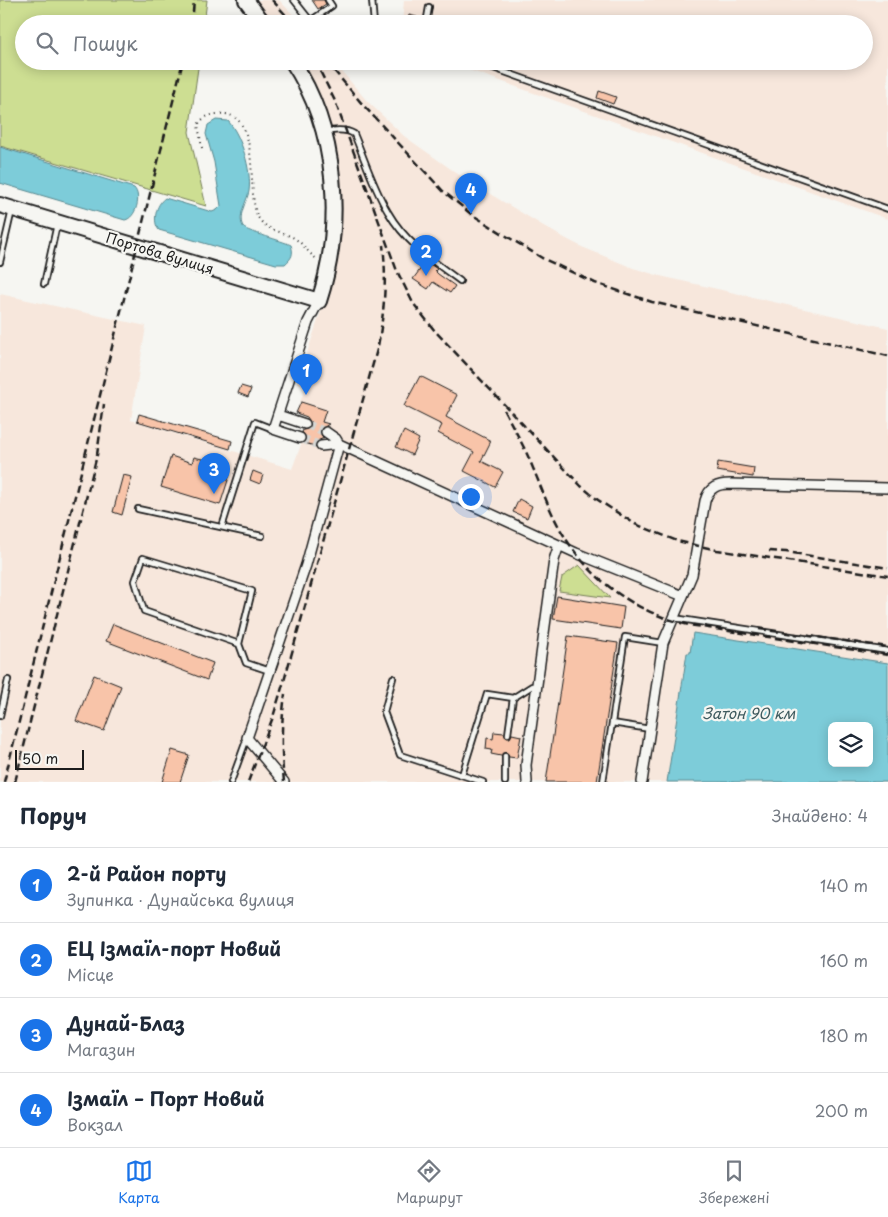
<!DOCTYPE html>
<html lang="uk">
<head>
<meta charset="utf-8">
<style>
  :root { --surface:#fff; --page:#f6f6f7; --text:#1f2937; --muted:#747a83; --line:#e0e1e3; --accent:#1a73e8 }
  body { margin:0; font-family:"Playpen Sans",sans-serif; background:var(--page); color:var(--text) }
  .controls { position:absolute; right:15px; bottom:15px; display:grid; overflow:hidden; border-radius:8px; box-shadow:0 2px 12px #0003 }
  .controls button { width:45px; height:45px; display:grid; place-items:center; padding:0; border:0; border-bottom:1px solid var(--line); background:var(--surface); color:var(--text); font:25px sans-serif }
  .scale { position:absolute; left:15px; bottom:12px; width:69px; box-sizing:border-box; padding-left:5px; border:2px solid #1c1c1c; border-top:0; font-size:14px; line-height:18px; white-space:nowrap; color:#1c1c1c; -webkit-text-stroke:4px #f6f6f2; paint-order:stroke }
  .you { position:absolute; left:470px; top:496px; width:18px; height:18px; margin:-12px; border:4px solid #fff; border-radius:50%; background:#1a73e8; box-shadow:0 0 0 8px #1a73e833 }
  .badge { display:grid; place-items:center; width:32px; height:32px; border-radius:50%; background:var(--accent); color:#fff; font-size:16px; font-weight:700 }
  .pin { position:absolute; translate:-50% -41px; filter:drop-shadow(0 1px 2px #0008) }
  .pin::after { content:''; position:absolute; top:26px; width:18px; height:15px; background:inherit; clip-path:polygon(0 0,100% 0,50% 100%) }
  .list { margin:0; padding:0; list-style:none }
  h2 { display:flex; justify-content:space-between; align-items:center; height:65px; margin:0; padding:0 20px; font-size:21px }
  h2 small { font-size:16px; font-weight:400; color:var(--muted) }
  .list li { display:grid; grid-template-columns:32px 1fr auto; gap:15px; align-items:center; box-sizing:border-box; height:75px; padding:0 20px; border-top:1px solid var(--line) }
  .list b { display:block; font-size:19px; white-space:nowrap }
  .list p { margin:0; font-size:16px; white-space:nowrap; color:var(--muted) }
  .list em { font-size:16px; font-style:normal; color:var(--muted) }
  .icon { flex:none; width:28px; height:28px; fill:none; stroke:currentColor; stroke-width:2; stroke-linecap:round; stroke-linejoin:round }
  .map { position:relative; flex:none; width:888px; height:782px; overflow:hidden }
  .search { position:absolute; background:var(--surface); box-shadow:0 2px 12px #0003; left:15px; right:15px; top:15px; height:55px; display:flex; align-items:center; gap:12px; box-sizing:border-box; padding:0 18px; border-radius:28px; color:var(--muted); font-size:19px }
  .sheet { height:365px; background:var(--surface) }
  nav { display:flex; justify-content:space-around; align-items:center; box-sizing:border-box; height:70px; border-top:1px solid var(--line); background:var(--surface); font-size:14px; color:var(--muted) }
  nav a { display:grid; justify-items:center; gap:2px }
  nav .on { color:var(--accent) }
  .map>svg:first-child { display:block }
  .built { fill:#f7e7dc }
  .green { fill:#cdde92; stroke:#747d57 }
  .water { fill:#7dccd9; stroke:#56868d; fill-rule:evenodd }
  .building { fill:#f8c4a9; stroke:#1c1c1c }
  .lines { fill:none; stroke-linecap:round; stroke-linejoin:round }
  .street-tunnel { stroke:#d5d5d2; stroke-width:9; stroke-dasharray:9 4.5; stroke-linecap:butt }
  .lane-casing { stroke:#1c1c1c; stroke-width:8 }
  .street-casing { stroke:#1c1c1c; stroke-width:12 }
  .secondary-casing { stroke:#1c1c1c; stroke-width:18 }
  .path { stroke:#1c1c1c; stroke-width:2; stroke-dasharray:1 4; stroke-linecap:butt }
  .lane { stroke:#f6f6f2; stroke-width:4.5 }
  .street { stroke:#f6f6f2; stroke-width:9 }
  .secondary { stroke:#f6f6f2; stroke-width:14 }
  .rail { stroke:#1c1c1c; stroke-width:2.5; stroke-dasharray:8 4; stroke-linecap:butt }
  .labels { text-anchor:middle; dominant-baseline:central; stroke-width:4.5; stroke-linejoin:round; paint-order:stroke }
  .street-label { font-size:14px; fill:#1c1c1c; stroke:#f6f6f2 }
  .water-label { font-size:15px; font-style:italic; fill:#3e5a5e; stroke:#f6f6f2 }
</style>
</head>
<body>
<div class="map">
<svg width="888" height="782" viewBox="0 0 888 782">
  <rect width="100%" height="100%" fill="#f6f6f2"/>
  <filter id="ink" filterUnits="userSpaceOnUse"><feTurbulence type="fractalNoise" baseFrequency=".02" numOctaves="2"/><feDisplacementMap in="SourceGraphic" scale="10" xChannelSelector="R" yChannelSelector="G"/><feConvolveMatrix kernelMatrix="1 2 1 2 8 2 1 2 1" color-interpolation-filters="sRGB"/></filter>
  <g filter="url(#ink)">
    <path class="built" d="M252,0H279L302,24H270Z
      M404,0H888V219L444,61H864V24H402Z
      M298,61H333L367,101L404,136L465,179L557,234L582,247L633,268L660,276L888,328V663L693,633L690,654H687L667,782H0V294L146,326L131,420L292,469L302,442L299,441L307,417L296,413L306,386L297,383L329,287L337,199Z"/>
    <path class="green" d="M0,0H207L204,24H24V61H199L189,132L206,206L0,146Z
      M579,565L610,598L559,591L562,577Z"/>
    <path class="water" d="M216,120L228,121C241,135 252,171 249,191C247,202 236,217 244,228C246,231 283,241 291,245C294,254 292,258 285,264H276L159,230C152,222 156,204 165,198L212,212L217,210L221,206L214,162L206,134L208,125Z
      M0,147L134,188C142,196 136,218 125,220L0,183Z
      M693,633L888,663V782H667L687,653H690ZM832,726H869V763H832Z"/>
    <path class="building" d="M312,0H324L326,4L318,9Z
      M409,15L417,17L416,24H407Z
      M599,91L616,97L613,104L597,98Z
      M425,263L429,266L430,264L437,269L435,271L438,274L455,286L450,293L433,282L428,289L413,279Z
      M420,376L457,395L446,417L491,441L481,461L503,472L495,487L464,471L474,452L438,433L442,425L404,406Z
      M241,386L251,389L248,397L238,393Z
      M301,402L326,410L322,422L329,424L321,429L320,434L324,438L317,441L315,446L304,443L306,437L302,432L303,430L309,429L311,423L307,417L296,413Z
      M139,414L232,441L230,449L137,421Z
      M404,431L419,439L412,455L396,447Z
      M171,456L192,463L194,457L210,461L208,467L230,474L220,505L161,487Z
      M718,462L754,468L753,477L717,471Z
      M253,471L263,475L260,484L250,480Z
      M123,475L132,477L122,515L113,512Z
      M519,499L532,506L527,518L513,512Z
      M557,596L624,607L621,629L553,619Z
      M113,624L213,663L207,680L106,641Z
      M568,636L618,643L597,782H546Z
      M94,675L121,686L104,731L76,721Z
      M494,732L504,733L507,738H510L512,734L521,736L517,758L509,757L505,752L501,756L491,754L492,750L486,749L487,738L493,739Z
      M172,750L189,755L180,782H162Z"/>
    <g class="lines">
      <path class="street-tunnel" d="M305,424L326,432
        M300,438L321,446"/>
      <defs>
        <path id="lane" d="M294,0L313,24
          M372,0L374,24
          M310,21L332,6L328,0
          M426,24L429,7
          M474,61L888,209
          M325,132C334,130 346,129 354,134C365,160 373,187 388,212C405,242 433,261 460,281
          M0,262L12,210
          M44,284L57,224
          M138,509L262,536
          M222,527L255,422L273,429
          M674,618L888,651
          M239,644L144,611L135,581L143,558L252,591L239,644L246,663L270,671
          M393,678L384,712L400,755L483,782
          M0,716L8,680
          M612,723L650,729
          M508,734L513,698L532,686L537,687
          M505,756V782
          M462,775L487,694L513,698
          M231,782L247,738
          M603,782L625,637L663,643"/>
        <path id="street" d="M278,415L305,424
          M326,432L336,439L339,444L576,553L683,596
          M300,438L273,429L308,322L319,301
          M321,446L339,444
          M284,782L247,738L306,565L339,444
          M527,782L526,765L554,560L559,545
          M642,782L663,643L692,575L705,501C709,487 718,484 730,484L888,488"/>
        <path id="secondary" d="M246,0L264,24
          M0,205L319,301C344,224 338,130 292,61"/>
      </defs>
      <use href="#lane" class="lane-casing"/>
      <use href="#street" class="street-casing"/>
      <use href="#secondary" class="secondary-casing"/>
      <path class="path" d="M202,148L198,125C202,118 208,115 217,114C264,108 245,194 258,217C266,232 285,231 297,240C305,246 309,254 317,259"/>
      <use href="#lane" class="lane"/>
      <use href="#street" class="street"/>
      <use href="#secondary" class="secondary"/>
      <path class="rail" d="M272,0L294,24
        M192,24L194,0
        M315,61L335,101L397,271L413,303L435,331L581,486L598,500L635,524L677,541L717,550L888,576
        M326,61L363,105L443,191L471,214L542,258L595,283L652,302L888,356
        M504,410C512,425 520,439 527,454C539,481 548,509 563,534C591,581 637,613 689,625L888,655
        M769,551L786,552L888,568
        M759,629L888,647
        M4,782L183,61
        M15,782L97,455L104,404
        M248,782L273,717L284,681L378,346C384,313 387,280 383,245
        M284,782C281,752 281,724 285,694"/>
    </g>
  </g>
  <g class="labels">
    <g class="street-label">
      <text transform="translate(160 253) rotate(17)">Портова вулиця</text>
    </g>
    <g class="water-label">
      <text x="749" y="712">Затон 90 км</text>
    </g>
  </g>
</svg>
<div class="controls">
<button><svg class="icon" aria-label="layers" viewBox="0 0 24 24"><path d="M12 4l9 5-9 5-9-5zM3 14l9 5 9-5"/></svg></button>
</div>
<div class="scale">50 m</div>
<div class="you"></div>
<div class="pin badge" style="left:306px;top:395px">1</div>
<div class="pin badge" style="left:426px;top:276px">2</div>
<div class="pin badge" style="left:214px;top:494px">3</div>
<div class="pin badge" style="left:471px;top:214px">4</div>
<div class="search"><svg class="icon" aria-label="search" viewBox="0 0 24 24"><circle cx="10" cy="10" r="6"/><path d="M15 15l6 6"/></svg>Пошук</div>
</div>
<section class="sheet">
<h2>Поруч<small>Знайдено: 4</small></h2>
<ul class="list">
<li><span class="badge">1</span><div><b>2-й Район порту</b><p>Зупинка · Дунайська вулиця</p></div><em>140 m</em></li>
<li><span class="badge">2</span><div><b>ЕЦ Ізмаїл-порт Новий</b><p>Місце</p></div><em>160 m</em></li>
<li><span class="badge">3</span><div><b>Дунай-Блаз</b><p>Магазин</p></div><em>180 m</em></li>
<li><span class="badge">4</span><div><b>Ізмаїл – Порт Новий</b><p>Вокзал</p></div><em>200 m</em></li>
</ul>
</section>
<nav>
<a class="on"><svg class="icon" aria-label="map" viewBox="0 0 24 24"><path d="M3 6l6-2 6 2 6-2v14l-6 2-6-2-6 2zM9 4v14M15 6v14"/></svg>Карта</a>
<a><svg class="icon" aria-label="directions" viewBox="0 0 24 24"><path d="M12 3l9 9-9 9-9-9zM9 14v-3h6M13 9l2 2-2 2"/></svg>Маршрут</a>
<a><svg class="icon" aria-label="saved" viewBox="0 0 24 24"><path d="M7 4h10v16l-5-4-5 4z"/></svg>Збережені</a>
</nav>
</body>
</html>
